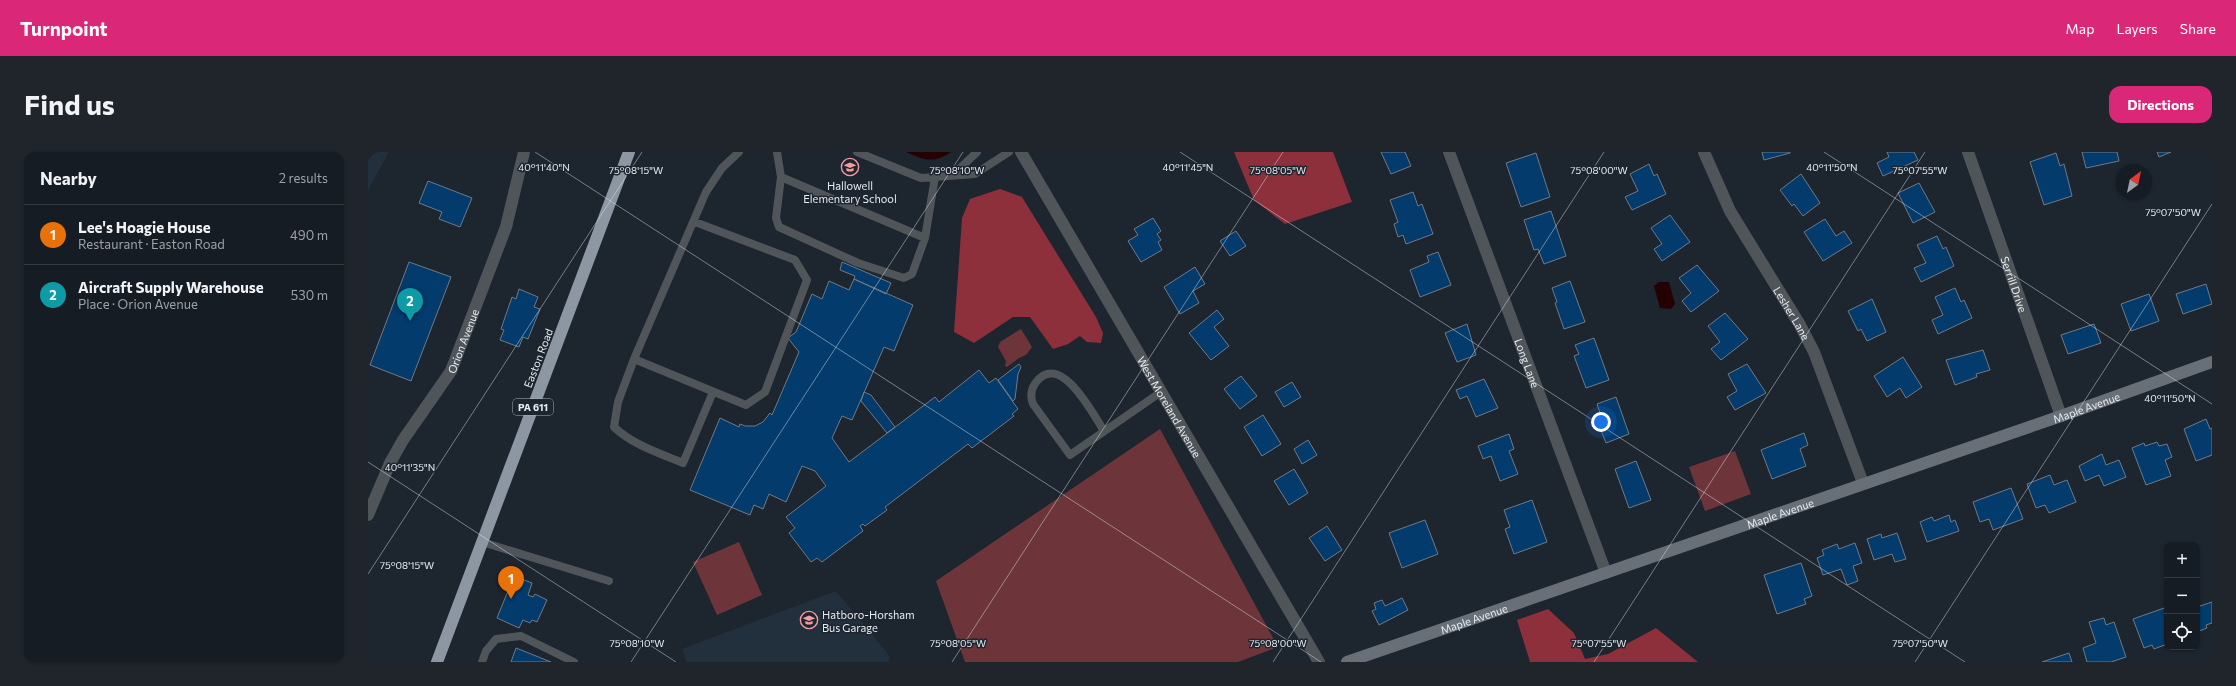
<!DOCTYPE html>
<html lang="en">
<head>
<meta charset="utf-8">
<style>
  :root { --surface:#161c23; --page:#1f252b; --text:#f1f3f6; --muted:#9ea1a6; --line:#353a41; --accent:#db2777 }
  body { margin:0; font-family:Commissioner,sans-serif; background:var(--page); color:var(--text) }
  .controls { position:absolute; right:12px; bottom:12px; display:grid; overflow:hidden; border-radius:8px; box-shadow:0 1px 3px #0004 }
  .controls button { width:36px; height:36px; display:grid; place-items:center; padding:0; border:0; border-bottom:1px solid var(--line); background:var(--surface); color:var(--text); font:20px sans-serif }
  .compass { position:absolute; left:1748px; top:12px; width:36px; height:36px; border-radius:50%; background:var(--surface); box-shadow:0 1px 3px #0004; rotate:33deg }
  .you { position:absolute; left:1233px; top:270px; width:14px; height:14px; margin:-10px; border:3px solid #fff; border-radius:50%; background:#1a73e8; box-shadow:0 0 0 6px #1a73e833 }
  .badge { display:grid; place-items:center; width:26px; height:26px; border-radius:50%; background:var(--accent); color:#fff; font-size:13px; font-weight:700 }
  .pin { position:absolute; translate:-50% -33px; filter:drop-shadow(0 1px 2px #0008) }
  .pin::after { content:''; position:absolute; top:21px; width:14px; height:12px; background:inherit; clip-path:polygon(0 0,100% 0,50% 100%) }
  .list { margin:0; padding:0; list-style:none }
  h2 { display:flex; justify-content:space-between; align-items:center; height:52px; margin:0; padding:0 16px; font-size:17px }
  h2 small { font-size:13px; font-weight:400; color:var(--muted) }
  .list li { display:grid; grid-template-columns:26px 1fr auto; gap:12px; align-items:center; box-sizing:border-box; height:60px; padding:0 16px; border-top:1px solid var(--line) }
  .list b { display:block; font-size:15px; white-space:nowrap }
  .list p { margin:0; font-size:13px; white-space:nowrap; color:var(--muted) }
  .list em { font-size:13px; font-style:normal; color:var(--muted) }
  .icon { flex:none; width:22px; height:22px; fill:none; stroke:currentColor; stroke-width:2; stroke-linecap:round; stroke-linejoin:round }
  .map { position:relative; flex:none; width:1844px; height:510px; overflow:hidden; border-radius:12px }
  header { display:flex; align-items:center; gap:24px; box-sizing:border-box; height:56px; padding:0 20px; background:var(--accent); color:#fff }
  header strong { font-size:19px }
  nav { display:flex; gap:22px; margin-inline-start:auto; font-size:14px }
  .intro { display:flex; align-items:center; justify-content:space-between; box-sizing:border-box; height:96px; padding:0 24px }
  h1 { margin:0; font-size:28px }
  .button { padding:10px 18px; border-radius:12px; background:var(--accent); color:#fff; font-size:14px; font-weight:700 }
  main { display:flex; gap:24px; padding:0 24px }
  aside { flex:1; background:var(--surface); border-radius:12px; box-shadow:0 1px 3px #0004 }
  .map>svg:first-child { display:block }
  .built { fill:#222f3d }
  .green { fill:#6d3539 }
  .forest { fill:#8d303c }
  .water { fill:#250003 }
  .building { fill:#023b6c; stroke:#707a85 }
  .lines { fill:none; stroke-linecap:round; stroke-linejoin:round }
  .lane { stroke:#505559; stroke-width:8 }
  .street { stroke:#505559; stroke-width:12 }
  .secondary { stroke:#696f77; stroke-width:12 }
  .highway { stroke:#8c97a3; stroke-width:12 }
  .ticks { fill:none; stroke:#e5ebf1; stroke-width:1; stroke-opacity:0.45 }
  .labels { text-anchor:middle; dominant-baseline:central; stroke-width:3; stroke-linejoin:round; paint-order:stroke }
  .shield { fill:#1d252f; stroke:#a9b0b7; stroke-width:1 }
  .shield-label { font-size:10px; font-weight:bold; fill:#e5ebf1 }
  .poi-label { font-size:11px; fill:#e5ebf1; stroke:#1d252f }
  .street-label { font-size:11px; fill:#e5ebf1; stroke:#1d252f }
  .ticks-label { font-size:10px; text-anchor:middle; fill:#e5ebf1; stroke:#1d252f; stroke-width:3; stroke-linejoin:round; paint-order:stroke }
</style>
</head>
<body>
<header>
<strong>Turnpoint</strong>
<nav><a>Map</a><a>Layers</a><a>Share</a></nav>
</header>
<div class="intro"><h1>Find us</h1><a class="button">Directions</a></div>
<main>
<aside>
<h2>Nearby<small>2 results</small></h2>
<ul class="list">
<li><span class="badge" style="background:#e8710a">1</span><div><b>Lee's Hoagie House</b><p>Restaurant · Easton Road</p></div><em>490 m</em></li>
<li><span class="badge" style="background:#0f9aa8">2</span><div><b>Aircraft Supply Warehouse</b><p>Place · Orion Avenue</p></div><em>530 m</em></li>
</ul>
</aside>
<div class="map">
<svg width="1844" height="510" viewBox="0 0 1844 510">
  <rect width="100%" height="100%" fill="#1d252f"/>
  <path class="built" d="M0,0H21L0,38Z
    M468,439L521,503V510H318L314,497Z"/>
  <path class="green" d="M653,177L664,195L658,203L651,206L639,215L637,214L638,209L630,195L632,190Z
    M792,277L910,495L870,510H597L568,429Z
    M1367,299L1383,342L1337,359L1321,315Z
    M371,390L394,443L349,463L325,410Z"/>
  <path class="forest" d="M866,0H965L984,50L917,72L886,48Z
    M632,37L654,45L728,165L735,181L733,191L719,190L712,184L700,192L685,197L662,165H645L606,191L586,180L594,66L602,47Z
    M1180,457L1206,481L1217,507L1240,502L1288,476L1330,510H1162L1149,468Z"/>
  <path class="water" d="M538,0H583C566,12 555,8 538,0Z
    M1291,130H1301L1307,152L1303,157L1292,156L1286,134Z"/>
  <path class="building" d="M1013,0H1037L1043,14L1023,22Z
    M1394,0H1422V1L1396,8Z
    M1519,0H1546L1550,8L1515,24L1509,11L1521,5Z
    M1714,0H1749L1751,9L1718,16Z
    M1789,0H1803L1791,5Z
    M1168,1L1182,45L1153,55L1138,11Z
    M1688,1L1692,14L1696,12L1704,44L1676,53L1662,10Z
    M1281,12L1286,24L1289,22L1298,42L1264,58L1257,45L1270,39L1262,22Z
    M1433,22L1452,51L1435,64L1426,52L1424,54L1412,38Z
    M60,29L104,46L92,75L71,67L74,60L51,51Z
    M1551,31L1567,60L1545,71L1530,41Z
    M1045,40L1050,54L1054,52L1065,82L1038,92L1035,83L1030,85L1026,72L1030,70L1022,48Z
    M1183,59L1198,104L1176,112L1170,97L1166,98L1156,68Z
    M1302,63L1322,90L1294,109L1286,97L1294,92L1283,76Z
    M785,66L793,79L789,82L793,88L790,90L794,98L773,110L760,89L770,83L766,77Z
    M1457,67L1468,84L1476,79L1484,91L1455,109L1436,80Z
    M868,79L878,94L862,104L852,89Z
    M1569,84L1575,97L1578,95L1586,114L1553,130L1546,116L1558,111L1549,93Z
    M1070,100L1083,133L1052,145L1042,118L1061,110L1059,104Z
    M41,110L83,125L43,229L2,213Z
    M474,110L523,131L518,142L486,127L487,124L472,118Z
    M1329,113L1351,139L1323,160L1314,149L1323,141L1311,126Z
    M827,115L837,132L825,139L831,151L812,162L796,135Z
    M486,127L545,153L526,199L516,195L484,268L474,264L464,286L481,310L567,245L571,250L611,218L621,231L628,226L650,257L644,262L646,264L604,296L600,292L517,355L519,358L497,374L495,372L492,374L495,379L454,410L449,406L443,410L421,381L427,376L418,365L458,334L447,319L434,314L418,350L401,342L395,357L386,353L382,363L322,338L352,266L371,275L372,272L377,274H387L395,270L402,261L404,263L431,200L420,186L428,180L444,142L454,147L461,129L481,138Z
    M1202,129L1217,170L1196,177L1187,151L1189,150L1184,136Z
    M1838,132L1844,152L1815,162L1808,142Z
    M1587,136L1593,150L1596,148L1604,166L1570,182L1564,168L1575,163L1567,145Z
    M151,137L170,145L166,155L172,157L160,187L155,185L151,195L132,188L136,178L133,177L144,145L148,147Z
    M1781,142L1791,169L1763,179L1753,152Z
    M1504,147L1518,180L1499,189L1493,177L1490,179L1480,159Z
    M849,158L856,167L846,175L861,194L843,208L821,181Z
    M1357,161L1380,187L1353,208L1343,197L1352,190L1340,174Z
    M1099,172L1108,203L1089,210L1077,181Z
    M1726,172L1733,191L1700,202L1693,183Z
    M1226,186L1241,228L1218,236L1206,204L1211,202L1207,193Z
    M1615,198L1622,218L1608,222L1609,225L1587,233L1578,208Z
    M1535,205L1554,235L1538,246L1532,236L1519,245L1506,224Z
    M651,212L653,215L650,222L647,247L645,249L630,228Z
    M1379,212L1398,241L1367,258L1359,245L1369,239L1360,222Z
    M873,224L889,244L872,257L856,237Z
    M1116,227L1130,256L1108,265L1099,244L1092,247L1088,238Z
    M924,230L933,245L916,255L907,240Z
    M496,240L503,243L527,275L519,281L493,249Z
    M1248,245L1261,282L1238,291L1227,263L1232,261L1229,252Z
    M895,263L913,292L894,304L876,275Z
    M1838,267L1842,277L1844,276V303L1828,309L1816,277Z
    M1436,281L1440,293L1432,297L1438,314L1404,327L1393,298Z
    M1141,282L1146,297L1141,299L1150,322L1132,329L1123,304L1115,307L1110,294Z
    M940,288L949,303L934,312L926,297Z
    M1789,290L1791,294L1799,292L1804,305L1797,308L1803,324L1778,333L1764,296L1776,291L1777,294Z
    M1734,302L1738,313L1751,308L1758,325L1736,334L1731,323L1717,329L1711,314Z
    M1268,309L1283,348L1261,356L1247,317Z
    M926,317L940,341L921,353L906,329Z
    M1682,323L1686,333L1699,328L1708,350L1681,361L1677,353L1668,356L1659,332Z
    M1643,336L1655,367L1625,378L1621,367L1612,370L1605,350Z
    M1164,348L1179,390L1146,402L1137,377L1142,375L1136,358Z
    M1581,363L1583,370L1587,368L1591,379L1559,390L1552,370L1564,365L1566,369Z
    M1057,368L1070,402L1034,416L1021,381Z
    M959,374L974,398L957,409L941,386Z
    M1529,381L1538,407L1527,410L1524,402L1506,408L1499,387L1513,382L1514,386Z
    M1487,391L1494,411L1485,414L1490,429L1479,433L1473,417L1455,423L1449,406L1456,403L1454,398L1469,392L1471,397Z
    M1433,411L1444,444L1436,447L1438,452L1409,462L1396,423Z
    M146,424L164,431L160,443L165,445L167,442L179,448L169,470L164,468L162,471L155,468L151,476L129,466Z
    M1034,446L1040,458L1011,473L1004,459L1008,457L1006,451L1014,448L1017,454Z
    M1844,450V471L1838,473L1839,476L1829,480V455Z
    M1799,455V492L1786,497L1784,493L1776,496L1765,467Z
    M1736,466L1738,473L1746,470L1758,505L1743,510H1719L1715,496L1728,491L1721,470Z
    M148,496L183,510H143Z
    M1701,501L1704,510H1674Z"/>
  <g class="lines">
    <path class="lane" d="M409,0L413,25L557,86L567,25
      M489,0L553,26L607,22L641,0
      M585,23L609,0
      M413,25L408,66L411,75L490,111L536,126L544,122L557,86
      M327,70L427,108L439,128L397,240L378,253L266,207L338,40L354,16L371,0
      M266,207L250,250L246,275C265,293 291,301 315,311L345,240
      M736,279C725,262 693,200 669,229C663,236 662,244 665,252L702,303L793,240
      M114,390L241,429
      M114,510L118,499L128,487L153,484L206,510"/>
    <g class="street">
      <path id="s1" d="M653,0L951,510"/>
      <path id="s2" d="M1081,0L1238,421"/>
      <path id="s3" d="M1336,0L1362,59L1432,173L1446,200L1495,331"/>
      <path id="s4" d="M1600,0L1693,264"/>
      <path id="s5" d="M0,363L22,311L35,288L83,219L138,75L156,0"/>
    </g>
    <path class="secondary" id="s6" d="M979,510L1693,264L1844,210"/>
    <path class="highway" d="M69,510L261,0"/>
  </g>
  <path class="ticks" d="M167,0L953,510M812,0L1597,510M1456,0L1844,252M0,310L308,510M0,422L274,0M263,510L595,0M584,510L915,0M905,510L1236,0M1226,510L1557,0M1547,510L1844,52"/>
  <defs>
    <symbol id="school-ring" viewBox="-11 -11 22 22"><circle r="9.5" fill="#1d252f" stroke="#f49b9f" stroke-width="1.5"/><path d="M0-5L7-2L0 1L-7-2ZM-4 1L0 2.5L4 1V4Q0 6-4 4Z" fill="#f49b9f"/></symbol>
  </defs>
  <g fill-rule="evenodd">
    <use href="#school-ring" x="472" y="5" width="20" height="20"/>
    <use href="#school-ring" x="431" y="458" width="20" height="20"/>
  </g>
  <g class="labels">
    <rect class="shield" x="145" y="247" width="40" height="16" rx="3"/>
    <g class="shield-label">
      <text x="165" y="255">PA 611</text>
    </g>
    <g class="poi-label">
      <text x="482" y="33">Hallowell<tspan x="482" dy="13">Elementary School</tspan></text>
      <text x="454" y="462" text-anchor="start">Hatboro-Horsham<tspan x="454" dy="13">Bus Garage</tspan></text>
    </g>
    <g class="street-label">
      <text stroke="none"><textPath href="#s4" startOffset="140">Serrill Drive</textPath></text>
      <text stroke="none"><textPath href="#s3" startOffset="184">Lesher Lane</textPath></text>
      <text stroke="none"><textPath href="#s5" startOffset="199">Orion Avenue</textPath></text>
      <text transform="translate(170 206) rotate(-69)">Easton Road</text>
      <text stroke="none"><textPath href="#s2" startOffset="225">Long Lane</textPath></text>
      <text stroke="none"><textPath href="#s1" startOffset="295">West Moreland Avenue</textPath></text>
      <text stroke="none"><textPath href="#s6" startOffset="782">Maple Avenue</textPath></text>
      <text stroke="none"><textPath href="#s6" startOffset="458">Maple Avenue</textPath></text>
      <text stroke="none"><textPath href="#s6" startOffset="134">Maple Avenue</textPath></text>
    </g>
  </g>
  <g class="ticks-label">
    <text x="176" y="19">40°11'40"N</text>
    <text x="1464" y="19">40°11'50"N</text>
    <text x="820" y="19">40°11'45"N</text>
    <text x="268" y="22">75°08'15"W</text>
    <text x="589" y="22">75°08'10"W</text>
    <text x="910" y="22">75°08'05"W</text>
    <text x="1231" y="22">75°08'00"W</text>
    <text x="1552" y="22">75°07'55"W</text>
    <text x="1805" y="64">75°07'50"W</text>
    <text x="1802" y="250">40°11'50"N</text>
    <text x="42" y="319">40°11'35"N</text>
    <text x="39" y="417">75°08'15"W</text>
    <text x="269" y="495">75°08'10"W</text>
    <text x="590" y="495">75°08'05"W</text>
    <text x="910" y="495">75°08'00"W</text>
    <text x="1231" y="495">75°07'55"W</text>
    <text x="1552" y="495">75°07'50"W</text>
  </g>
</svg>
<div class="controls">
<button>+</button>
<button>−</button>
<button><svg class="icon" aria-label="locate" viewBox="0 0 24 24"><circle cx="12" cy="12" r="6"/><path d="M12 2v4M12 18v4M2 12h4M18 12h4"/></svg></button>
</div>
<svg class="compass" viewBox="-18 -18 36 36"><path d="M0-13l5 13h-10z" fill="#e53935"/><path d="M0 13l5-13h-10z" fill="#9ea1a6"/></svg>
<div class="you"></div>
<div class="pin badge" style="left:143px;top:447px;background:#e8710a">1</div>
<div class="pin badge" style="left:42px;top:169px;background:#0f9aa8">2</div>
</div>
</main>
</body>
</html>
